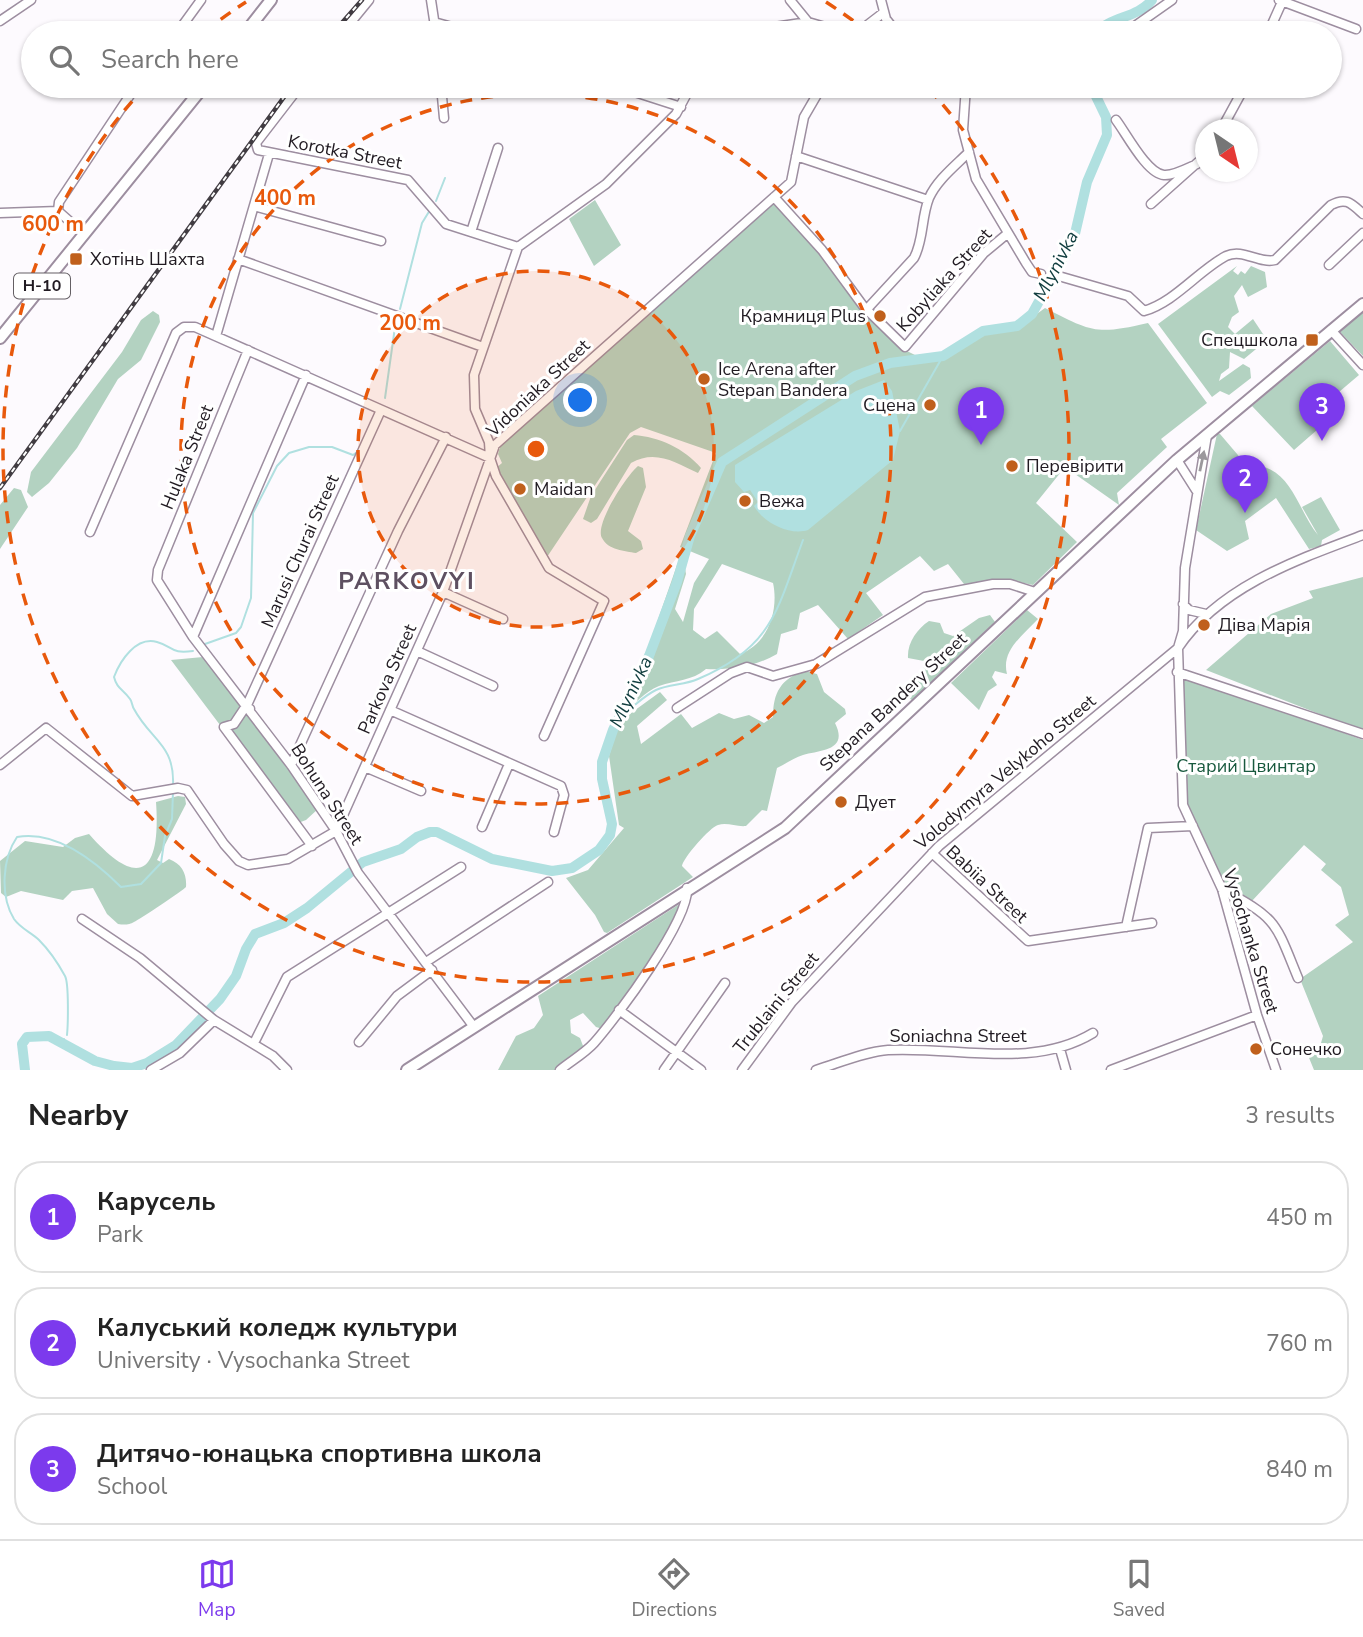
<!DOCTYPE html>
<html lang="en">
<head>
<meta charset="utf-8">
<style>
  :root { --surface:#fff; --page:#f2f2f2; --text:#222; --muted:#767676; --line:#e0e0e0; --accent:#7c3aed }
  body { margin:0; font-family:"Nunito Sans",sans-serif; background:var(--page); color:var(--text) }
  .compass { position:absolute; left:1195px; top:119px; width:63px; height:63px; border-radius:50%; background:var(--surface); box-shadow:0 2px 5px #0004; rotate:145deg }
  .you { position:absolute; left:581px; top:401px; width:24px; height:24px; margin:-18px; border:5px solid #fff; border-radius:50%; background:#1a73e8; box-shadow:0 0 0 10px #1a73e833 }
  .badge { display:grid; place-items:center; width:46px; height:46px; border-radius:50%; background:var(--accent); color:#fff; font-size:23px; font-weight:700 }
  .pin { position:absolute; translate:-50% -58px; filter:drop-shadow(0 2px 4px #0008) }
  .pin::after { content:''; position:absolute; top:37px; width:24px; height:21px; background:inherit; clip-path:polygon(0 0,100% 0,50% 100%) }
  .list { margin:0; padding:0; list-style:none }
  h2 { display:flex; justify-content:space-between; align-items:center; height:91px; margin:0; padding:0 28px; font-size:30px }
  h2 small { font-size:23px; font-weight:400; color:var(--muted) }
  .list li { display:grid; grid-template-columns:46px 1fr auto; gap:21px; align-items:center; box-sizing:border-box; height:112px; margin:0 14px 14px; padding:0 14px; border:2px solid var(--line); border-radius:28px }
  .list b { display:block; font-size:26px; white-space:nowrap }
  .list p { margin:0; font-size:23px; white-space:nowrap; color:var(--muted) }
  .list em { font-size:23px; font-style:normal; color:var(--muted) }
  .icon { flex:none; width:38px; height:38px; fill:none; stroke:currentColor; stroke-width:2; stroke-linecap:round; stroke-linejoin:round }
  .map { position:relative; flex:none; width:1363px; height:1070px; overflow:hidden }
  .search { position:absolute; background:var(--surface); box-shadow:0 2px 5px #0004; left:21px; right:21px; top:21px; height:77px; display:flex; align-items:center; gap:18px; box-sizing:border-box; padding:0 24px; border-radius:38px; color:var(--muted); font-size:26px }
  .sheet { height:469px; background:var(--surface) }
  nav { display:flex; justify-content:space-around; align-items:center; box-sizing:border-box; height:98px; border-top:2px solid var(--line); background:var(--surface); font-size:19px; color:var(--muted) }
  nav a { display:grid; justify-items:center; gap:4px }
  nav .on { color:var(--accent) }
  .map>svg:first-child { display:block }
  .green { fill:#b3d2c1; fill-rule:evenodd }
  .water { fill:#b0e0e0 }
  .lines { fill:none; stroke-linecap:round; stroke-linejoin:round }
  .stream { stroke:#b0e0e0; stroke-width:2 }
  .river { stroke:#b0e0e0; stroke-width:10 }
  .minor-casing { stroke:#9d8ea0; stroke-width:11 }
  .major-casing { stroke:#9d8ea0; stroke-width:14 }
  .minor { stroke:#fff; stroke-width:8 }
  .major { stroke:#fff; stroke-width:10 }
  .rail-casing { stroke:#413c42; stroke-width:4.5 }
  .rail { stroke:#fff; stroke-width:2; stroke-dasharray:5; stroke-linecap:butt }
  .oneway { fill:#9b989c }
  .ring { fill:none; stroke:#e8590c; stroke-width:3.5; stroke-dasharray:12 9 }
  .poi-dot { fill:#c0601c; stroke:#fff; stroke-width:2.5 }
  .labels { text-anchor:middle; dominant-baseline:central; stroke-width:6; stroke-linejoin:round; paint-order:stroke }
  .shield { fill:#fff; stroke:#645f64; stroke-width:2 }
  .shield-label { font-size:16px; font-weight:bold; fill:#211b22 }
  .street-label { font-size:18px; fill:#211b22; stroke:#fff }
  .poi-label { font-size:18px; fill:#211b22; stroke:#fff; text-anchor:start }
  .park-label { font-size:18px; fill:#18593e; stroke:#fff }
  .water-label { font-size:19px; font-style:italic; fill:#103d3e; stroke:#fff }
  .district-label { font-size:24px; font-weight:bold; letter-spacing:2px; fill:#5e5061; stroke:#fff }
  .centre { fill:#e8590c; stroke:#fff; stroke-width:3.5 }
  .ring-label { font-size:21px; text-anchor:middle; font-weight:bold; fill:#e8590c; stroke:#fff; stroke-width:6; stroke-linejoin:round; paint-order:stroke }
</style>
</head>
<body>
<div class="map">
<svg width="1363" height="1070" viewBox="0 0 1363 1070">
  <rect width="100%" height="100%" fill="#fdfafe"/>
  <path class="green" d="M595,200L621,245L594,266L569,219Z
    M774,201L905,350L917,356L951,355L983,334L1016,329L1045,308C1092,332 1096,335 1148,323L1207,403L1161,439L1167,447L1117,493L1119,505L1065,467L1036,503L1077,542L1033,585L1011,580L964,584L948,564L934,571L920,556L866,593L883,615L848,639L818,605L800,613L797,629L781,634L777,654C754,667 732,670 706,669C692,681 676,680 659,686C644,692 636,704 623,712L650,662L646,654L677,565L685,568L686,574L675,609L683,622L694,583L709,559L680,547L716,453L641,427L630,433L547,557L496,468L502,463L498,454L500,447ZM722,564L773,583C779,610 768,644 740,654L717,631L705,639L693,630L694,609Z
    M1237,266L1233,271L1238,275L1241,271L1245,274L1251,266L1265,272L1267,287L1248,297L1242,285L1234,296L1239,312L1232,317L1228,327L1235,334L1253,319L1267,340L1244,359L1230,352L1229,368L1221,374L1219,381L1243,364L1250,368L1251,378L1229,395L1220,391L1212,397L1158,324Z
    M153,311L159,315L160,322L141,360L118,379L77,448L49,483L32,497L27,492L31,472L122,352L141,320Z
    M1363,312V356L1340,332Z
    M1330,341L1359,375L1326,403L1333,416L1294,450L1252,406Z
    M1217,434H1220L1255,475L1260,466C1292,472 1299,512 1318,535L1302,507L1321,497L1340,530L1322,540L1321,546L1309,549L1276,498L1245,521L1249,539L1227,551L1196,530Z
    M634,435C659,437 684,448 701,468L698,473C675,462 655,449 631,463L597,519L591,523L583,519L591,496L627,440Z
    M638,466L643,468L646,487L628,531L641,541L643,549L636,553C625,551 608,550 602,538C594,525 627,475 638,466Z
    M14,488L21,490L28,507L0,549V505Z
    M1363,577V731L1206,670L1271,614L1313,598L1309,591Z
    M1027,610L1038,619C1022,636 1001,651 1007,674L995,671L992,677L997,685L988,691L979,710L951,683Z
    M990,615L995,622L912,700L901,693L926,665L924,661L908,658C907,643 917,629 929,621L940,623L944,633L953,636L979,618Z
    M203,657L318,809L306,820L298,823L230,731L220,725L171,660Z
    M805,671L817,674L824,692L845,709L846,714L835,723C849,751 820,750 803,755C794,758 785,764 777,768L767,811L762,810L746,826C736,827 727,822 718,825C710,827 683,858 682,866L693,877L607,933L604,932L595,915L566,878L588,870L624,828L619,825L609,756L620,721L660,692L667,700L637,726L641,744L681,714L692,728L719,713L734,719L749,715L764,723L773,717C773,693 781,678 805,671Z
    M1177,672L1363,740V1070H1314L1305,1048L1321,1043L1323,1036L1300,979L1353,942L1335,925L1349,915L1341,887L1321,870L1326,864L1304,845L1251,902L1222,889L1183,805Z
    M178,796L185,797L186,804L157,860L163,863L169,859C182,864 187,874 186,887C184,890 140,919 134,922C129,925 124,925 118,924L107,914L93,888L72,891L63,900L21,891L6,897L1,893L0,861L25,841L63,847L75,838L89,834C140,892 161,872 156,802Z
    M678,905L683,911L603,1029L596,1027L583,1013L570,1020L571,1033L580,1038L585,1051L570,1056L556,1070H498L516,1036L534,1028L543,1015L538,996Z"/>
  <path class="water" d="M884,380L892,391L900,431L893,460L808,530C789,536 763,522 754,506L758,502L750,490L744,492L735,482V465L856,391Z"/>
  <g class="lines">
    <path class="stream" d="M436,201L445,178
      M400,309L422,223L430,210
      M385,398L396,320
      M900,431L943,356
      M205,644L236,633L241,627L251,598L253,513L277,466L289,453L309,447H332L353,455L360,450
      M617,718C632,710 641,697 656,690C669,684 685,685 698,679C773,647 777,610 803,540
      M173,786C175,744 151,741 134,709C132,706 132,701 130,699C123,689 117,689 114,677C120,661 136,636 157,642C175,647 170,654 193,651
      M67,1035C68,1025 69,983 65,976C59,965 48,949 39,940C31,932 21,929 14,919C0,896 2,859 17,837C56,830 95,861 121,887L141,884L161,863L165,836L172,819L173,792
      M61,1044L64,1039
      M106,1064L111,1070"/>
    <path class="river" d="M1094,33C1113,16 1137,18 1152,0
      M25,1070L22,1044L27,1037L49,1036L95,1061L114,1066L132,1068L147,1063L176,1045L220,999L236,976L246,949L255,934L284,923L307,908L363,862L401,849L417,837L430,832H437L492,859L552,871L572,868L599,850L610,835L612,824L602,779V762L613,730L649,656L677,582L690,536L722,462L855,376L890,363L943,356L983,331L1017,326L1032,314L1074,238L1087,182L1107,135L1106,117L1091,86"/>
    <defs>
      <path id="minor" d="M431,0L436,33
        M790,0L808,22
        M881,0L886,19L897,33
        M1279,0L1356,29
        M0,21L31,0
        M434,22L474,33
        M177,33L201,0
        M342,33L369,0
        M734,33L808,22L846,33
        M857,33L883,13
        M1125,33L1172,0
        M1268,33L1282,2
        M300,86L256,143L258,150L408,180L446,224L518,247
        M441,86L444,118
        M616,86L681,107
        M966,86L963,130L976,179L1026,263L1032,272L1041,274
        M1116,120C1126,133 1147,174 1164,175C1173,176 1188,168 1197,164
        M1221,130L1245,86
        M796,156L928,200
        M774,197L822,250L864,307L905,347L984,253L1007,234
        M1151,204L1206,155
        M254,206L381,241
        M0,213L58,211
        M471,232L498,148
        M84,234L58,211L59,202L136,86
        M238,259L483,347
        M1329,265L1363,233
        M1062,277L1128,296L1144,311C1175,302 1198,271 1226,256C1243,248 1259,264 1275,260L1331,205C1346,197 1351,203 1363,214
        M867,309L914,258C924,239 921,218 929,198C937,180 955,166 969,152
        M1331,330L1363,365
        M216,336L269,154
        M248,350L158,570L157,580L193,637L291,765L336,831L358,873L474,1027
        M1207,435L1185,568L1183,631L1178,648L1183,805L1222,889L1257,1015L1276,1070
        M1177,460L1196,490
        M90,532L176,333L184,327H195L490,458
        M443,592L503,619
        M1183,604L1189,610L1206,614
        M193,637L306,375
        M417,651L493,686
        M1177,672L1363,734
        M247,705L381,410
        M677,708L731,673L747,667L773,676L816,664L925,597L993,584H1010L1035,592
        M250,709H244L234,724L224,727L312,846
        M390,710L561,786L564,795L554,832
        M544,736L604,601L549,568L496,476L490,458L489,442L475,409L474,375L518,247L606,184L676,114L691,86
        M0,765L46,728L132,796L178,788L187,790L224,844L239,861L248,865L288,859L336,831
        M291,765L398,531L446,437
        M365,767L421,791
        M482,827L509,764
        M336,831L443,592L495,445L791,182L804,117L822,86
        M932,853L1028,941L1152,923
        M1222,889C1278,919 1275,922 1298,978
        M82,919L140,958L214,1020L273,1056L287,1070
        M1126,927L1148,828L1193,826
        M426,962L548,882
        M619,1010L701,1070
        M359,1042L397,996L432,970
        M254,1043L287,977L461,867
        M1060,1049L1066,1070
        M151,1070L180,1053L214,1020
        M560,1070C571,1061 585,1053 594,1043C617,1017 690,919 687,888
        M664,1070L725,983
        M742,1070L792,1002L939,846L1178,648C1219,587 1296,560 1363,535
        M816,1070C839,1063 864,1052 888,1050C956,1046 1032,1070 1093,1033
        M1111,1070L1257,1015"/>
      <path id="major" d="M245,33L271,0
        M0,338L204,86
        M407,1070L785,828L1177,460L1363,304"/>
    </defs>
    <use href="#minor" class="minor-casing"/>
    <use href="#major" class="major-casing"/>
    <use href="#minor" class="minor"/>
    <use href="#major" class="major"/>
    <defs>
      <path id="rail" d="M333,33L362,0
        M0,488L292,86"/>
    </defs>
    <use href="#rail" class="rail-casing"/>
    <use href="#rail" class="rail"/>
  </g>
  <defs><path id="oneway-solid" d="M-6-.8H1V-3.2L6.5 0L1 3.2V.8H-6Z" transform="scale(1.75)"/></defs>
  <use class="oneway" href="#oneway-solid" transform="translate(1202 461) rotate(-78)"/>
  <circle cx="536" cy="449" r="178" fill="#e8590c" fill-opacity=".12"/>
  <g class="ring">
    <circle cx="536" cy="449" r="178"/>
    <circle cx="536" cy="449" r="355"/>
    <path d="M204 32A533 533 0 0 1 246 2M826 2A533 533 0 0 1 868 32M929 89A533 533 0 1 1 143 89"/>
  </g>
  <g class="poi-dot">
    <rect x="69" y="252" width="14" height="14" rx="3.5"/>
    <circle cx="880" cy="316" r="7"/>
    <rect x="1305" y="333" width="14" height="14" rx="3.5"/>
    <circle cx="704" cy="379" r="7"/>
    <circle cx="930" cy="405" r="7"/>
    <circle cx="1012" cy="466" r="7"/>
    <circle cx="520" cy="489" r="7"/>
    <circle cx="745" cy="501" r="7"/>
    <circle cx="1204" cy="625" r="7"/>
    <circle cx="841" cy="802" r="7"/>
    <circle cx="1256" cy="1049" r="7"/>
  </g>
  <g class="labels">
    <rect class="shield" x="14" y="273.5" width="56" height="25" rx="5"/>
    <g class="shield-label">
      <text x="42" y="286">Н-10</text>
    </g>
    <g class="street-label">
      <text transform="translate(345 152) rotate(11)">Korotka Street</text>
      <text transform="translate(944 280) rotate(-48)">Kobyliaka Street</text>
      <text transform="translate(538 388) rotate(-43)">Vidoniaka Street</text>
      <text transform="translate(187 457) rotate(-68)">Hulaka Street</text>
      <text transform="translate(300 551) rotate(-66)">Marusi Churai Street</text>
      <text transform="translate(387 679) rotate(-66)">Parkova Street</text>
      <text transform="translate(893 702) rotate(-43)">Stepana Bandery Street</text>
      <text transform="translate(1005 772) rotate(-40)">Volodymyra Velykoho Street</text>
      <text transform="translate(327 794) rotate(57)">Bohuna Street</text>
      <text transform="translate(987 884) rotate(43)">Babiia Street</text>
      <text transform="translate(1251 941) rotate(73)">Vysochanka Street</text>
      <text transform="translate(776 1003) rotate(-51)">Trublaini Street</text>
      <text x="958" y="1036">Soniachna Street</text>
    </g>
    <g class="poi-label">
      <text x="90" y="259">Хотінь Шахта</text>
      <text x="866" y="316" text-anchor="end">Крамниця Plus</text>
      <text x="1298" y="340" text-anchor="end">Спецшкола</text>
      <text x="718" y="369">Ice Arena after<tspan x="718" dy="21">Stepan Bandera</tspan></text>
      <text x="916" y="405" text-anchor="end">Сцена</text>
      <text x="1026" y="466">Перевірити</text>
      <text x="534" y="489">Maidan</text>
      <text x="759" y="501">Вежа</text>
      <text x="1218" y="625">Діва Марія</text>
      <text x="855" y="802">Дует</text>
      <text x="1270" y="1049">Сонечко</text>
    </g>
    <g class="park-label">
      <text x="1246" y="766">Старий Цвинтар</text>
    </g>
    <g class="water-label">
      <text transform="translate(1056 266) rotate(-63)">Mlynivka</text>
      <text transform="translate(631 692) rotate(-65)">Mlynivka</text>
    </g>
    <g class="district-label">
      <text x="407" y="581">PARKOVYI</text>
    </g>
  </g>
  <circle cx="536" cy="449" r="10" class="centre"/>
  <g class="ring-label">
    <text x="285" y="205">400 m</text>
    <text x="53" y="231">600 m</text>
    <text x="410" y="330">200 m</text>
  </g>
</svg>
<svg class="compass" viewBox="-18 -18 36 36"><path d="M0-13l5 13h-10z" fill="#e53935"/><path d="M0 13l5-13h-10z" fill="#767676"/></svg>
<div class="you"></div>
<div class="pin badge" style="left:981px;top:445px">1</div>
<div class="pin badge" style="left:1245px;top:513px">2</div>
<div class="pin badge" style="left:1322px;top:441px">3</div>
<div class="search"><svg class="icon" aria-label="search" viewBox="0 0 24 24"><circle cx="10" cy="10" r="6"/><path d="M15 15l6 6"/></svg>Search here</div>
</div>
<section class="sheet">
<h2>Nearby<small>3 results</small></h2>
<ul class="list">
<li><span class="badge">1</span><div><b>Карусель</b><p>Park</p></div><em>450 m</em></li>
<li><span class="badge">2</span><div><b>Калуський коледж культури</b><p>University · Vysochanka Street</p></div><em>760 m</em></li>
<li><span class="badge">3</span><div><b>Дитячо-юнацька спортивна школа</b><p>School</p></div><em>840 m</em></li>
</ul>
</section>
<nav>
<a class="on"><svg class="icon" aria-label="map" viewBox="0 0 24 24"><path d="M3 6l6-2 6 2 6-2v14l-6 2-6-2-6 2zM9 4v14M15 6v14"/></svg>Map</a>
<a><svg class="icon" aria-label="directions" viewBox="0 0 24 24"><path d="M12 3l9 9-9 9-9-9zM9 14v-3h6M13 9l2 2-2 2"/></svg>Directions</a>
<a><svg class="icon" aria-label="saved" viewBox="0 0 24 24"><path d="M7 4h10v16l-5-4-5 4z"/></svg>Saved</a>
</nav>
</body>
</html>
